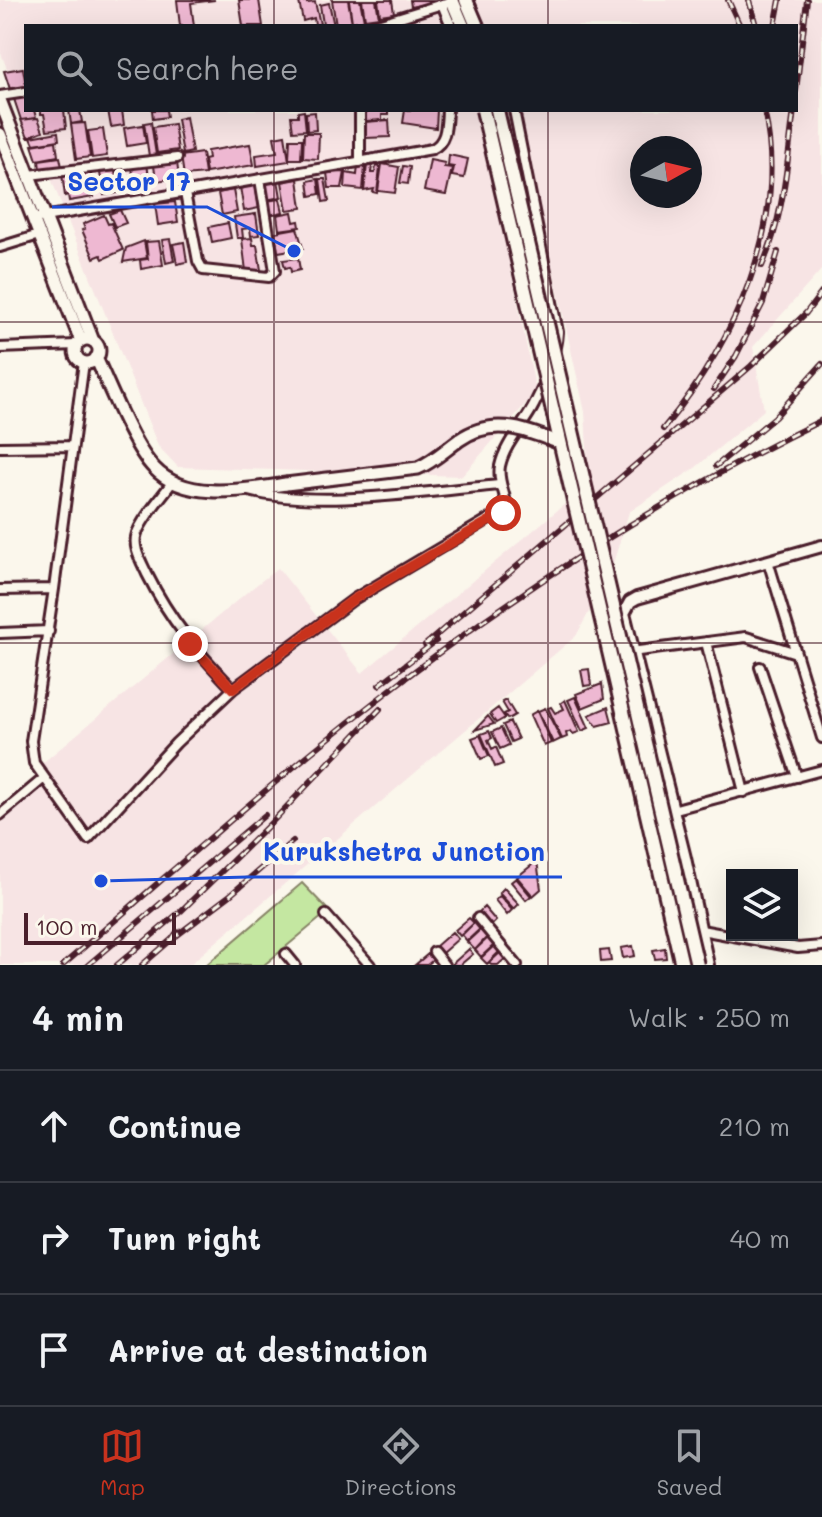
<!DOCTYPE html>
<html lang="en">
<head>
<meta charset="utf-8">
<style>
  :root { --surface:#171b24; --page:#242831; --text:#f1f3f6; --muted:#9ea1a6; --line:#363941; --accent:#c8321e }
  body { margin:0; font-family:Mali,sans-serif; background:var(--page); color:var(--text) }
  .controls { position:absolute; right:24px; bottom:24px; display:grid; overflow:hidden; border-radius:0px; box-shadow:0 8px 32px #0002 }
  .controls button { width:72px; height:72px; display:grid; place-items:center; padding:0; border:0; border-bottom:2px solid var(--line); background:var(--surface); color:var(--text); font:40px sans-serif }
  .compass { position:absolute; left:630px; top:136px; width:72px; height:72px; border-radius:50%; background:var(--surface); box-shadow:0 8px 32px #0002; rotate:82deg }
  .scale { position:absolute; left:24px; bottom:20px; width:152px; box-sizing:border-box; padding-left:8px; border:4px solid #4a1f2b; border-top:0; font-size:22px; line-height:28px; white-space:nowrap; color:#4a1f2b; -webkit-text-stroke:6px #fbf7ec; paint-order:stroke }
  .stop { position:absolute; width:24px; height:24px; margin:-18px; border:6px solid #c8321e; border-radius:50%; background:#fff }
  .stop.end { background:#c8321e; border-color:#fff; box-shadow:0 2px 8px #0008 }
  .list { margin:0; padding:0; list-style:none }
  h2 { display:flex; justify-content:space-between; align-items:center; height:104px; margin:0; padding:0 32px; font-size:34px }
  h2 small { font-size:26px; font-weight:400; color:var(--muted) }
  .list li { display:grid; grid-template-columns:52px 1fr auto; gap:24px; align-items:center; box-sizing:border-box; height:112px; padding:0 32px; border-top:2px solid var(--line) }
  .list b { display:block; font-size:30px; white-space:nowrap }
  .list em { font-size:26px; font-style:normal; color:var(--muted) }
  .icon { flex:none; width:44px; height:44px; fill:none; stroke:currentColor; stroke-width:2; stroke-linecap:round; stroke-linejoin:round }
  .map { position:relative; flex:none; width:822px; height:965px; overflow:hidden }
  .search { position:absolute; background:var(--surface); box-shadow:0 8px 32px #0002; left:24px; right:24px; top:24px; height:88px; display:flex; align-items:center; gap:20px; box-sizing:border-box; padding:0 28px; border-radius:0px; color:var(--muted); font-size:30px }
  .sheet { height:440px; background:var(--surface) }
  nav { display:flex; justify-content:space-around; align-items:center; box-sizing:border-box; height:112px; border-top:2px solid var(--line); background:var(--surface); font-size:22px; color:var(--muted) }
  nav a { display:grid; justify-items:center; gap:4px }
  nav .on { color:var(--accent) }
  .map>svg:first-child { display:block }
  .built { fill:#f7e4e4; fill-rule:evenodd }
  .green { fill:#c4e7a1; stroke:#878366; stroke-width:2 }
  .building { fill:#eeb8d2; stroke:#4a1f2b; stroke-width:2 }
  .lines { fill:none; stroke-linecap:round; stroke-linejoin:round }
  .minor-casing { stroke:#4a1f2b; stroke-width:14 }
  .tertiary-casing { stroke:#4a1f2b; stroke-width:16 }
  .secondary-casing { stroke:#4a1f2b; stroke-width:17 }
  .primary-casing { stroke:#4a1f2b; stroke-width:18 }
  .minor { stroke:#fbf7ec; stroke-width:8 }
  .tertiary { stroke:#fbf7ec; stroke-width:10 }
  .secondary { stroke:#fbf7ec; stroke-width:11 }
  .primary { stroke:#fbf7ec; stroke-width:12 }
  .rail-casing { stroke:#4a1f2b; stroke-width:6 }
  .rail { stroke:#fbf7ec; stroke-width:3; stroke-dasharray:9; stroke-linecap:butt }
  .secondary-bridge-casing { stroke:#4a1f2b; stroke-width:17; stroke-linecap:butt }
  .primary-bridge-casing { stroke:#4a1f2b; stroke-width:18; stroke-linecap:butt }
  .secondary-bridge { stroke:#fbf7ec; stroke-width:11 }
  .primary-bridge { stroke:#fbf7ec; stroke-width:12 }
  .route { stroke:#c8321e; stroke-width:10 }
  .grid { fill:none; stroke:#4a1f2b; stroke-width:2; stroke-opacity:0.55 }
  .leader { fill:none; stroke:#1d4ed8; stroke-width:3 }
  .callout-dot { fill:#1d4ed8; stroke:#fbf7ec; stroke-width:3 }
  .callout-label { font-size:26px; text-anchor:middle; font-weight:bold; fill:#1d4ed8; stroke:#fbf7ec; stroke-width:8; stroke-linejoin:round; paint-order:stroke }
</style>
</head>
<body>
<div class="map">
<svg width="822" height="965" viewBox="0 0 822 965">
  <rect width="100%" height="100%" fill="#fbf7ec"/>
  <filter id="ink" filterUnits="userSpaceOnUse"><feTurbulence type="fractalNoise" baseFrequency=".0125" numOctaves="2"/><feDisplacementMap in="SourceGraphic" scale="16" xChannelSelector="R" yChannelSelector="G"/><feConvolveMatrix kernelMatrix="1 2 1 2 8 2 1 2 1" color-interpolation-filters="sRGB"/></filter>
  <g filter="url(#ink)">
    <path class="built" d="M0,0H441L452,26H26V110H478L536,392L462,476L178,467L158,446L0,51Z
      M473,0H822V269L753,347L764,410L695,468L629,512L610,573L576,636L189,965H0V824L50,782L39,766L246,593L278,568L362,673L589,484L585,412L517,110H796V26H485ZM642,148H690V196H642Z"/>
    <path class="green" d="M302,883L329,911L264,965H206Z"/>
    <path class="building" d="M177,0H215L191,3L194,26H180Z
      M239,0H259L263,26H243Z
      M332,0H348L352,23L336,25Z
      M349,0H360L364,20L352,22Z
      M362,0H376L379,17L365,19Z
      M378,0H392L394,13L380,15Z
      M410,0H434L435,2L411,7Z
      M307,1V3L315,2L320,24L315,25L314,18L303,21L299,2Z
      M329,3L334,26H319L323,24L320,5Z
      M23,68L26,86L10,89L4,71Z
      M26,94V110H34L36,118L21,120L13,96Z
      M41,110H64L66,128L47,130L44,114H41Z
      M69,110H80L82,122L71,124Z
      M108,110H122L124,125L111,127Z
      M152,110H166L167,117L153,119Z
      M366,110H388V115H382V120L366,121Z
      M405,110H437L436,128L403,123Z
      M304,111L306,130L293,131L291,116H298V112Z
      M315,112L316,130L307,131L306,113Z
      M186,117L192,152L183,154L177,119Z
      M38,118L43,131L28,137L21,120Z
      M389,120L390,137L366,138L365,122Z
      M151,122L156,155L149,156L144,123Z
      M85,123L90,157L76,159L71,124Z
      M174,124L178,150L157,153L153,127Z
      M143,125L146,143L127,146L124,128Z
      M103,129L107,156L92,158L88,131Z
      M58,132L59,140L34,144L31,137Z
      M304,133H319L318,159L303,158Z
      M285,135L289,161L257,166L256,155L277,152L274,137Z
      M290,139H302L301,159H289Z
      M56,141L58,156L37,160L32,145Z
      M250,144L254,165L206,173L204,160L208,159L207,151Z
      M202,153L205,174L184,176L181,156Z
      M176,155L179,178L156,181L153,158Z
      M449,155L468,159L464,178L452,176L454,167L448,166Z
      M60,157L62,167L40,170L39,160Z
      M430,160L445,163L444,167L452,168L446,195L424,191Z
      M147,164L150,183L134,185L132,166Z
      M382,164L399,167L395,193L378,191Z
      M358,165L365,166L363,190L345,188L346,173L357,175Z
      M367,165L372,166L371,173H375L376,166L380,167L377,193L373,192L374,189L364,191Z
      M403,166L410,167L408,184L400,183Z
      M90,170L94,197L69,201L68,195L65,196L62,174Z
      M115,171L118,193L104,195L100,173Z
      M345,172L342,188H329L327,173Z
      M298,179L302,208L287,210L282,182Z
      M318,179L320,194L310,196L308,181Z
      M320,179H325L329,201L323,202Z
      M278,180L281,197L266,200L263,183Z
      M255,184L259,208L244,211L240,187Z
      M233,190L237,212L222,215L218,193Z
      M280,199L283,212L269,215L266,201Z
      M175,202L178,222L158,225L155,204Z
      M120,210L126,223L115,227L109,214Z
      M292,212L294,222L299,221L300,227L279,230L277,215Z
      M256,214L259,235L251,236L250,228L242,229L243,238H237L234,217Z
      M104,215L108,224L111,223L123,250L103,259L101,255L94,258L82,230L85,229L83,224Z
      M228,223L231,238L212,242L209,227Z
      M297,228L303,248L278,252L275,232Z
      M252,238L253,245H257L261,270L246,271L242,239Z
      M170,239L174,261L166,263L162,240Z
      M144,241L147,258L123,262L126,248Z
      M159,241L163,265L141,269L140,260L148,259L146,242Z
      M184,242L187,262L177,264L173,244Z
      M298,258L300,270L291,272L290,267L285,268L283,260Z
      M589,669L591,685L584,686L581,670Z
      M602,684L604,699L582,708L576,694Z
      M575,697L589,728L582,731L568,700Z
      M506,700L515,715L508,719L504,714L508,712L502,702Z
      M565,700L579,732L573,734L571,731L566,733L567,737L562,739L548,708L551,707L555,713L564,709L561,703Z
      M608,707L612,722L597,726L589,715Z
      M498,708L505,718L496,723L490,714Z
      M545,708L561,739L553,743L538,711Z
      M537,711L551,743L544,746L530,715Z
      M488,716L494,724L475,730Z
      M510,722L518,739L511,742L503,725Z
      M501,728L509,745L500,749L492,732Z
      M489,731L492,738L488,740L492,749L496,747L503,764L495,767L481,734Z
      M480,735L489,756L481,759L472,738Z
      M537,861L541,889L533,896L517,877Z
      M516,878L531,896L526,900L511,882Z
      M504,888L519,904L514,909L499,893Z
      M500,896L512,910L507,915L495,900Z
      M484,907L496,921L490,927L478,913Z
      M469,918L474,923L460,936L455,930Z
      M476,921L482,927L467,941L462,935Z
      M480,930L487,937L475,950L467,942Z
      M452,932L458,939L442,953L436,946Z
      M489,937L495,944L481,957L475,950Z
      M496,944L501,950L487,964L481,958Z
      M633,946L635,956L623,958L621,948Z
      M665,948L666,958L655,959L653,950Z
      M469,949L473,954L460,965H451Z
      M609,950L611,961L601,962L600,951Z
      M502,951L507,957L498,965H491L489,963Z
      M428,954L433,960L427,965H415Z"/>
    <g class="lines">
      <defs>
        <path id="minor" d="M442,4L451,26
          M371,26L452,1
          M0,96L26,92
          M360,162V110
          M29,175L177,158
          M185,193L198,261L203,270L269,277L275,271L260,179
          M33,219L432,149C447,142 446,125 447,110
          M0,247L39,235
          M0,348L76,345
          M84,362L54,589L31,741L34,763L88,839L176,743L233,689L354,599L506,509C507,494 497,482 500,466C505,443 524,425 534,405C545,385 557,355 558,332L514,110
          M0,447L73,446
          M173,481C162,497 144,515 137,533C132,547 141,561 147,574C171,622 196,650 233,689
          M249,491C320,509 426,491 501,485
          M768,561L822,738
          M0,590L54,589
          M0,633L49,631
          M706,642L744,792
          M631,652L746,637L796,653
          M760,667L797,777
          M672,810L822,770
          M0,815L43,779
          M326,915L370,965
          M478,918L517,965
          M701,930L798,948L822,946
          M434,952L444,965
          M286,954L295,965"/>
        <path id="tertiary" d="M708,965L685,858L624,613L630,602L637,598L822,546"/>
        <path id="secondary" d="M0,100L93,341
          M0,134L81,341
          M75 351a12 12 0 1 1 24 0a12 12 0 1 1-24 0Z
          M96,358C110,387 133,447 154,468C186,502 245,490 286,484"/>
        <path id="primary" d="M452,0L463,26
          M466,0L477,26"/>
      </defs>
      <use href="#minor" class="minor-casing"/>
      <use href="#tertiary" class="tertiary-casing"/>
      <use href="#secondary" class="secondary-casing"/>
      <use href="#primary" class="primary-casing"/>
      <use href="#minor" class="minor"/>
      <use href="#tertiary" class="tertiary"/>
      <use href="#secondary" class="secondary"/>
      <use href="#primary" class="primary"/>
      <defs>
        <path id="rail" d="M728,0L740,26
          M749,0L756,26
          M775,26L780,0
          M796,91L807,0
          M762,266C784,217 787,163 794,110
          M714,389L736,356L763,303L778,252
          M663,429C734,343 790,224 764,110
          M716,466L775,417L822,364
          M425,645L751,366L806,313L822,292
          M379,685L436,641
          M172,939L229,896L293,841
          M63,965C164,879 263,789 368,707C508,596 661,499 822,420
          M88,965L265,815
          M117,965L181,911L273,821L380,709
          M142,965L172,939L177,932"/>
      </defs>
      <use href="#rail" class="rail-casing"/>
      <use href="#rail" class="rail"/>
      <defs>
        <path id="secondary-bridge" d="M286,484L418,468C434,461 445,450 459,440C493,416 525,430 560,443"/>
        <path id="primary-bridge" d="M483,110L682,965
          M497,110L697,965"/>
      </defs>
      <use href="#secondary-bridge" class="secondary-bridge-casing"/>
      <use href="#primary-bridge" class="primary-bridge-casing"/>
      <use href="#secondary-bridge" class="secondary-bridge"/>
      <use href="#primary-bridge" class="primary-bridge"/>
    </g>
  </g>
  <g class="lines" filter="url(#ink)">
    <path class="route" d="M190,644L233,689L354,599L503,513"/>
  </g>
  <path class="grid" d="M274,0V26M548,0V26M274,110V965M548,110V965M0,322H822M0,643H822"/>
  <path class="leader" d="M294 251L207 207H52M101 881L247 877H562"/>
  <g class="callout-dot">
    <circle cx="294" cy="251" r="8"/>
    <circle cx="101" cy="881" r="8"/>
  </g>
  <g class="callout-label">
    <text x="129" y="191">Sector 17</text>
    <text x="404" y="861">Kurukshetra Junction</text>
  </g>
</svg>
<div class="controls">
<button><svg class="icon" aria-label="layers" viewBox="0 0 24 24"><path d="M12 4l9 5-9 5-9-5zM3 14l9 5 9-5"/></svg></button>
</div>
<svg class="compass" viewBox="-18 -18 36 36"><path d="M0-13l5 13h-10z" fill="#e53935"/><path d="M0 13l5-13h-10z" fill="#9ea1a6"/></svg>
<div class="scale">100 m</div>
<div class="stop" style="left:503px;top:513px"></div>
<div class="stop end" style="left:190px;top:644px"></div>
<div class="search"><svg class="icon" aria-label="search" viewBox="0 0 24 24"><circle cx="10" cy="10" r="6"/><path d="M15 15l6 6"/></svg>Search here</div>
</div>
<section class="sheet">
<h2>4 min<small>Walk · 250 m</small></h2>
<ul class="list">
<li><svg class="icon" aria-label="ahead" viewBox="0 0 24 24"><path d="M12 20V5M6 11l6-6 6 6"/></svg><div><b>Continue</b></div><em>210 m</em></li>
<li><svg class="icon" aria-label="right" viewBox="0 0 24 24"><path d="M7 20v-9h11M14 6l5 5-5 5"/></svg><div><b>Turn right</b></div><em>40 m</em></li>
<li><svg class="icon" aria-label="arrive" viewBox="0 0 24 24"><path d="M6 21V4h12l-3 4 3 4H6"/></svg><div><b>Arrive at destination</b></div></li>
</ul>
</section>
<nav>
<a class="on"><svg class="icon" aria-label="map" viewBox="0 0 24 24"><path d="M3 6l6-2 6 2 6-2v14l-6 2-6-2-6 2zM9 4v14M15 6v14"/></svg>Map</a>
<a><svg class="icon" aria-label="directions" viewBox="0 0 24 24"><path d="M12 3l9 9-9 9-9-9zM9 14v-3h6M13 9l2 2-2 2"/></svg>Directions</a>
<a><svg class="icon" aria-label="saved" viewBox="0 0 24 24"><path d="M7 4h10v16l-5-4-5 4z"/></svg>Saved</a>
</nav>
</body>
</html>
